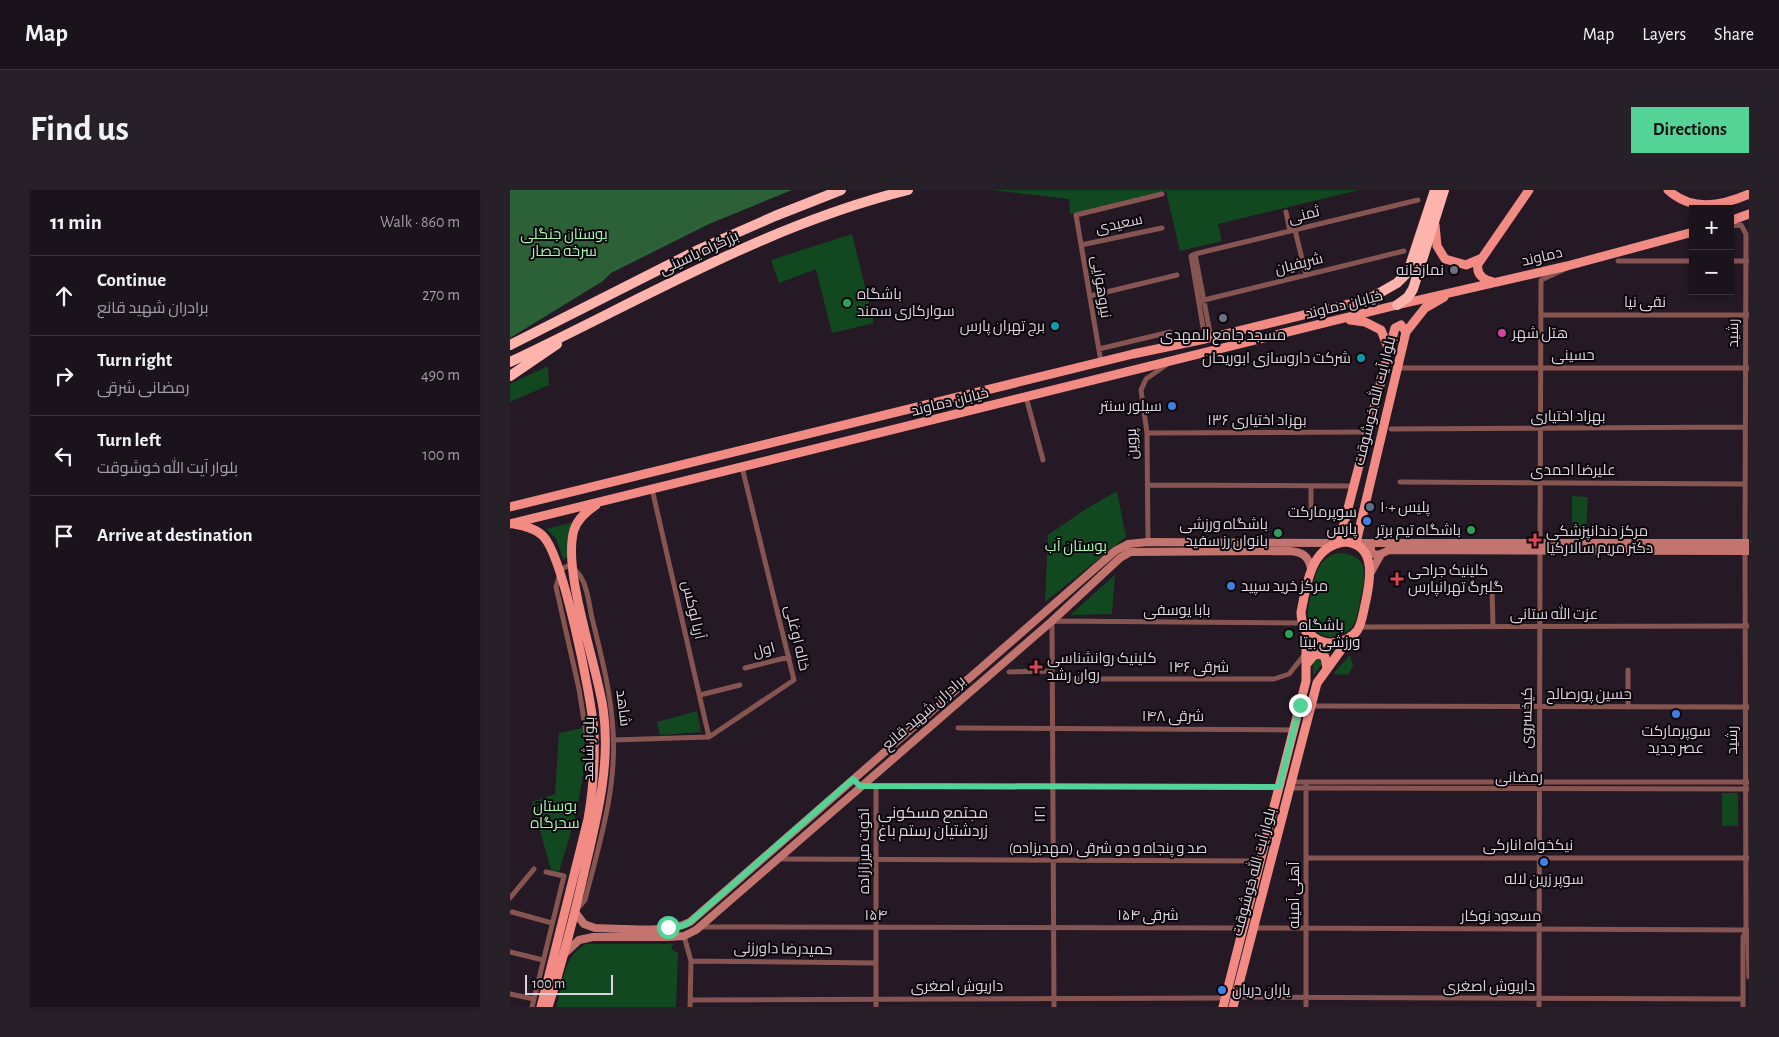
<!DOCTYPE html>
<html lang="en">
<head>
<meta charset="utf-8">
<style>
  :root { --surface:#1b131c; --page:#282029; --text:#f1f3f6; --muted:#a09ea3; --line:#39323b; --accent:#53d396 }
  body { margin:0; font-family:"Alegreya Sans",Cairo,sans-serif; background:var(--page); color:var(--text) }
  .controls { position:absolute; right:15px; top:15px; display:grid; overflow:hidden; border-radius:0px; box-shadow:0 2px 8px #0003 }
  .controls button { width:45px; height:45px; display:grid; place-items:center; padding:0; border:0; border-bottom:1px solid var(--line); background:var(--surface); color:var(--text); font:25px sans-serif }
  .scale { position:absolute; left:15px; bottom:12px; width:88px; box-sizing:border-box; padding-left:5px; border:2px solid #dbd3db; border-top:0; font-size:14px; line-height:18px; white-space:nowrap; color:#dbd3db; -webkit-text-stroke:4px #0b060b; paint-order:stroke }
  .stop { position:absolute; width:15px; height:15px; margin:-11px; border:4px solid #53d396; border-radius:50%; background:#fff }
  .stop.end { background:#53d396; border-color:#fff; box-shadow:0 1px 5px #0008 }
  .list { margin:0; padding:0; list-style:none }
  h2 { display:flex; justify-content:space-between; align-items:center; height:65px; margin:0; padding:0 20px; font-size:21px }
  h2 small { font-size:16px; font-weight:400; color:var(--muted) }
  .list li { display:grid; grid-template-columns:32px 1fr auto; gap:15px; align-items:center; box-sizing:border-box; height:80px; padding:0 20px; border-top:1px solid var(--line) }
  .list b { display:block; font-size:19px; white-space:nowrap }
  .list p { margin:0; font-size:16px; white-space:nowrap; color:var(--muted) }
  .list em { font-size:16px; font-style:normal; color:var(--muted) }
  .icon { flex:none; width:28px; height:28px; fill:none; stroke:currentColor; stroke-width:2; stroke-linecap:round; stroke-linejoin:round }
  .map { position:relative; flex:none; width:1239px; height:817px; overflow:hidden; border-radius:0px }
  header { display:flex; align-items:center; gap:30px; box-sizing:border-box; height:70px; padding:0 25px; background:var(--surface); border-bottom:1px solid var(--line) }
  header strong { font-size:24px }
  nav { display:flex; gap:28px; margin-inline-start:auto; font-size:18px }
  .intro { display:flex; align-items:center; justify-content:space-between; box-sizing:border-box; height:120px; padding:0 30px }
  h1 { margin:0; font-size:35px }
  .button { padding:12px 22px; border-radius:0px; background:var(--accent); color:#111; font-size:18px; font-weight:700 }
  main { display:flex; gap:30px; padding:0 30px }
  aside { flex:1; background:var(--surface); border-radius:0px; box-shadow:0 2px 8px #0003 }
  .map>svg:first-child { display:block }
  .green { fill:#124820 }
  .forest { fill:#2c6137 }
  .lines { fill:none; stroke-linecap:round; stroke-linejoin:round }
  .street { stroke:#875551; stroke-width:5 }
  .secondary { stroke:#c3746e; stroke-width:8 }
  .primary { stroke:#f28b84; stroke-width:9 }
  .highway { stroke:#feb3ac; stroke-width:10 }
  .route { stroke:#53d396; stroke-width:6 }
  .worship-dot { fill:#6b7280; stroke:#0b060b; stroke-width:2 }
  .leisure-dot { fill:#2e9e5b; stroke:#0b060b; stroke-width:2 }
  .culture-dot { fill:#0f9aa8; stroke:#0b060b; stroke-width:2 }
  .hotel-dot { fill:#d1479c; stroke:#0b060b; stroke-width:2 }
  .shop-dot { fill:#3f7fe0; stroke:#0b060b; stroke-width:2 }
  .service-dot { fill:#5c6f8a; stroke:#0b060b; stroke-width:2 }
  .health-dot { fill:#e0444e; stroke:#0b060b; stroke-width:2 }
  .labels { text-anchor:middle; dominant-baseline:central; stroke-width:4; stroke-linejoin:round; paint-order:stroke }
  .street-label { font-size:15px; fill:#dbd3db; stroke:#0b060b }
  .park-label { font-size:15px; fill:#a7f6b3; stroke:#0b060b }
  .poi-label { font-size:15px; fill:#dbd3db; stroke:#0b060b; text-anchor:start }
  .neighbourhood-label { font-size:16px; fill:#dbd3db; stroke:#0b060b }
</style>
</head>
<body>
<header>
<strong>Map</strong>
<nav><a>Map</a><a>Layers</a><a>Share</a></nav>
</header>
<div class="intro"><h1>Find us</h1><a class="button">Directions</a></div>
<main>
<aside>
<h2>11 min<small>Walk · 860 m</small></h2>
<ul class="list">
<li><svg class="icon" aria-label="ahead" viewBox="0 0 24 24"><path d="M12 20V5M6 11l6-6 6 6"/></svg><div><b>Continue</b><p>برادران شهید قانع</p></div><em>270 m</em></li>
<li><svg class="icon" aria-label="right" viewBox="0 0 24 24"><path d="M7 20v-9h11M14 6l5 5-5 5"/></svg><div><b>Turn right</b><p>رمضانی شرقی</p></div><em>490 m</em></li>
<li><svg class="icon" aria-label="left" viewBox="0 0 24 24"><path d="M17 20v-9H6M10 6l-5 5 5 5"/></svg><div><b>Turn left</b><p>بلوار آیت الله خوشوقت</p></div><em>100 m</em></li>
<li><svg class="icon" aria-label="arrive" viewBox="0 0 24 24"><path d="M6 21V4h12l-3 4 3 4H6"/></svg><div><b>Arrive at destination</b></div></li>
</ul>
</aside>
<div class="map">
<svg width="1239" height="817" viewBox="0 0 1239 817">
  <rect width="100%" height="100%" fill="#241925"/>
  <path class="green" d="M481,0H849L708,34L712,51L670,61L656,1L560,24L559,9Z
    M342,44L364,133L322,143L306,79L269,93L261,70Z
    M38,176L39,195L0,212V194Z
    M607,301L616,347L535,412L538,345L576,319Z
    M1062,306L1078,307L1076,341H1066V333L1062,332Z
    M64,332L59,367L53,369L46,348L36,339Z
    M827,363C861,364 856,386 850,411C848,421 847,433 839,440C834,444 827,446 820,447C791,441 797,422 802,400C806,383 808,369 827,363Z
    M605,385L602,424L560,425Z
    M802,452L824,458L803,486Z
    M840,465L843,476L838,485L823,484Z
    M187,521L191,542L150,545L147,532Z
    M73,538C80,583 62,639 49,682L41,680L22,612L45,604L49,543Z
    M1212,603H1228V636H1212Z
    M76,754H163L161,759L168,763L166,817H46C54,794 52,766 76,754Z"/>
  <path class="forest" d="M0,0H282L199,34L101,83L93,91L0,148Z"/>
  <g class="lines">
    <path class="street" d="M776,22L780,41
      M1220,36L1231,35L1236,44L1235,353
      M785,40L796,85
      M571,55L652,38
      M685,64L908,10
      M685,64L681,66L695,149
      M685,64L701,148
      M1108,71H1183
      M1220,71H1237
      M580,106L667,85
      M690,111L894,61
      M1031,125H1239
      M589,159L660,142
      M591,172L566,25L652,4
      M887,178H1239
      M516,207L533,270
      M881,239L1235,237
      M637,243L858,242
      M890,292L1235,294
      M637,295L844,296
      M142,299L199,547
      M793,321L801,322V296
      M801,322H817
      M638,352L637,243L631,200L636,189L656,175
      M1030,353L1031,90L1053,80
      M1235,361L1236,740L1238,748L1239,787
      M982,397L983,437
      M542,431L544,817
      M542,431L792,433
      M849,437L1239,436
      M235,478L279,467
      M1118,480V517
      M499,482L542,481
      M542,489H764L779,484L795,464
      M190,505L230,495
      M800,516L1239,517
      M448,538L784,540
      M103,550L199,547L284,490L232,277
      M781,592H1239
      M352,596L769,597
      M780,598L1239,599
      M796,668H1239
      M268,669L750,671
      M0,708L24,679
      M68,718L75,710C89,655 107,598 103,541C101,502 91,465 82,428C78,411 77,381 57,376L51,380L46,397L69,499L76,543
      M2,722L42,733
      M190,737L733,738
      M744,738L1239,740
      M174,746L181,771L180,817
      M0,762L33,770
      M181,771L366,773
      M0,804L24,809
      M726,807L1233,809
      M180,810L715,808
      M22,817L54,686L36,682
      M366,817V596
      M796,817V595
      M1029,817L1030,360
      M1233,817V747L1236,741"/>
    <path class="secondary" d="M846,353H1239
      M863,353L861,356V363L867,365L871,364
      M861,382L871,364L879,360L1239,361
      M65,722L74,734L85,738C111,738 158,744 180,732L605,361L618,354L638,352L829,353
      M55,763L69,750L83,747H158L174,746L186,740L542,431L610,368L620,362L780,361C792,362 799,366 801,379"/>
    <path class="primary" d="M1158,0C1182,22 1211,16 1239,4
      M1220,31L1239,24
      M925,35L927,56L935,69L956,75L970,69
      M983,92C973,90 966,84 968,74L1019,0
      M879,160L885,138L891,135L896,142
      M0,317L623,164L695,149L859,109
      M0,334L887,115L1057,76L1183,42
      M4,334C14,336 24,338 32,345C53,363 82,510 84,542C85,571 83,601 78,629L31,817
      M835,352C868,354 860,393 855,415C853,423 852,434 847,441C837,453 818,457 805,448C796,442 791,433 791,422C797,394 800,356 835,352Z
      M829,353L879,160L871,140L855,132L840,130
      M846,353L896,142L915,118L934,107
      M796,475L804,465L810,464L815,467L817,479
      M38,817C53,770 65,723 76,674C88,623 101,571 93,518C86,472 52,380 64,340C68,328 77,321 86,315
      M713,817L796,491V439
      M723,817L807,493L841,446"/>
    <path class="highway" d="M859,109L887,93L898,82L925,0
      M887,115L898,107L903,99L934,0
      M0,155L190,59L265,26L331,0
      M0,172C130,111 256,35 398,0
      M0,186L47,154"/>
  </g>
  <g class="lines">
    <path class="route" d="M158,737L172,736L180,732L343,589L350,596L769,597L790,515"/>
  </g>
  <g class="worship-dot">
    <circle cx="944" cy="80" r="5"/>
    <circle cx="713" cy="128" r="5"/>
  </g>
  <g class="leisure-dot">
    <circle cx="337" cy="113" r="5"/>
    <circle cx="961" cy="340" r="5"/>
    <circle cx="768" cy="343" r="5"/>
    <circle cx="779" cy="444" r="5"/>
  </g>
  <g class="culture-dot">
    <circle cx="545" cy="136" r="5"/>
    <circle cx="851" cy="168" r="5"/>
  </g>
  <circle class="hotel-dot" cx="992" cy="143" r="5"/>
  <g class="shop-dot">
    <circle cx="662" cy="216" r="5"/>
    <circle cx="857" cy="331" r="5"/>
    <circle cx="721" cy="396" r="5"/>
    <circle cx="1166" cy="524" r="5"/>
    <circle cx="1034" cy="672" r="5"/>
    <circle cx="712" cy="800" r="5"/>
  </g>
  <circle class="service-dot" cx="860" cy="317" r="5"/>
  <g class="health-dot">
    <path d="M1022.5 342.5h5v5h5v5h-5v5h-5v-5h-5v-5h5z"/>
    <path d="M884.5 381.5h5v5h5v5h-5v5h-5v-5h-5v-5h5z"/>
    <path d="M523.5 469.5h5v5h5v5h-5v5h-5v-5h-5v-5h5z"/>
  </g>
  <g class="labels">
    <g class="street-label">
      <text transform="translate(794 25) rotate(-14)">ثمنی</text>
      <text transform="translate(609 34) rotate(-12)">سعیدی</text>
      <text transform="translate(189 63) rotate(-25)">بزرگراه یاسینی</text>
      <text transform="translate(1032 67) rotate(-13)">دماوند</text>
      <text transform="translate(789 74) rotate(-14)">شریفیان</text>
      <text transform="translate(591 97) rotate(81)">نیروهوایی</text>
      <text x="1135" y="112">نقی نیا</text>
      <text transform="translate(834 115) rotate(-14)">خیابان دماوند</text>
      <text transform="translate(1223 143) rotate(-90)">رشید</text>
      <text x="1063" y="165">حسینی</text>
      <text transform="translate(865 211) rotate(-76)">بلوار آیت الله خوشوقت</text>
      <text transform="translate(440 212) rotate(-14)">خیابان دماوند</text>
      <text x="1058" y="226">بهزاد اختیاری</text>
      <text x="747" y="230">بهزاد اختیاری ۱۳۶</text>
      <text transform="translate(622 254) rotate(-93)">پروین</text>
      <text x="1063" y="280">علیرضا احمدی</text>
      <text transform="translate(183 420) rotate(77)">آریا لوکس</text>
      <text x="667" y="420">بابا یوسفی</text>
      <text x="1044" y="424">عزت الله ستانی</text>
      <text transform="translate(287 448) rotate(77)">خاله اوغلی</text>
      <text transform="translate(254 460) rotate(-14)">اول</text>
      <text x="689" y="477">۱۴۶ شرقی</text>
      <text x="1079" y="504">حسین پورصالح</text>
      <text transform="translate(113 518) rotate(83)">شاهد</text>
      <text transform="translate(414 523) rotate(-41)">برادران شهید قانع</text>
      <text x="663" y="526">۱۴۸ شرقی</text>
      <text transform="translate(1017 528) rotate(-89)">کیخسروی</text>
      <text transform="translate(1222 550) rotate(-90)">رشید</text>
      <text transform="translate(79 559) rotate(-89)">بلوار شاهد</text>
      <text x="1009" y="587">رمضانی</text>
      <text transform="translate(530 624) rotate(-90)">۱۲۱</text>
      <text x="1018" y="655">نیکخواه انارکی</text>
      <text x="598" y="658">صد و پنجاه و دو شرقی (مهدیزاده)</text>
      <text transform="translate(354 661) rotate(-90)">اخوت میرزازاده</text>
      <text transform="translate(744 682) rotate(-75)">بلوار آیت الله خوشوقت</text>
      <text transform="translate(784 705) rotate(-90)">آهنی آمینه</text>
      <text x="366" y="725">۱۵۴</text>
      <text x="638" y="725">۱۵۴ شرقی</text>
      <text x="991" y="726">مسعود نوکار</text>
      <text transform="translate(273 759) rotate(1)">حمیدرضا داورزنی</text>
      <text x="447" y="796">داریوش اصغری</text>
      <text x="979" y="796">داریوش اصغری</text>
    </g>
    <g class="park-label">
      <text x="54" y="44">بوستان جنگلی<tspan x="54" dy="17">سرخه حصار</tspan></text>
      <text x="566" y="356">بوستان آب</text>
      <text x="45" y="616">بوستان<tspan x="45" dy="17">سحرگاه</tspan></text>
    </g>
    <g class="poi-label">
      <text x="934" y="80" text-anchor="end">نمازخانه</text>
      <text x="347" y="104">باشگاه<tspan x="347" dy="17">سوارکاری سمند</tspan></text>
      <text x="535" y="136" text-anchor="end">برج تهران پارس</text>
      <text x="1002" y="143">هتل شهر</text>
      <text x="713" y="145" text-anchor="middle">مسجد جامع المهدی</text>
      <text x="841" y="168" text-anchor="end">شرکت داروسازی ابوریحان</text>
      <text x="652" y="216" text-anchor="end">سیلور سنتر</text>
      <text x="870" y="317">پلیس +١٠</text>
      <text x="847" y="322" text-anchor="end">سوپرمارکت<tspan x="847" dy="17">پارس</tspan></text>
      <text x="758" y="334" text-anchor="end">باشگاه ورزشی<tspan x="758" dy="17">بانوان رز سفید</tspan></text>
      <text x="951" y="340" text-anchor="end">باشگاه تیم برتر</text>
      <text x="1036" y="341">مرکز دندانپزشکی<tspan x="1036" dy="17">دکتر مریم سالارکیا</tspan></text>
      <text x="898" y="380">کلینیک جراحی<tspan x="898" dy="17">گلبرگ تهرانپارس</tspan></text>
      <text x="731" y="396">مرکز خرید سپید</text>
      <text x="789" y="435">باشگاه<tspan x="789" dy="17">ورزشی بیتا</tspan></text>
      <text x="537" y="468">کلینیک روانشناسی<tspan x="537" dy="17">روان رشد</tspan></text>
      <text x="1166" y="541" text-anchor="middle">سوپرمارکت<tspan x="1166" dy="17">عصر جدید</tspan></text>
      <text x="1034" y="689" text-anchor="middle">سوپر زرین لاله</text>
      <text x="722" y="800">یاران دریان</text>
    </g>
    <g class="neighbourhood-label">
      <text x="423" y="623">مجتمع مسکونی<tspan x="423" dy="18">زردشتیان رستم باغ</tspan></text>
    </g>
  </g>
</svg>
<div class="controls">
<button>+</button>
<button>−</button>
</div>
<div class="scale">100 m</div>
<div class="stop" style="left:158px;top:737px"></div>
<div class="stop end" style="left:790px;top:515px"></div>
</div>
</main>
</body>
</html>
